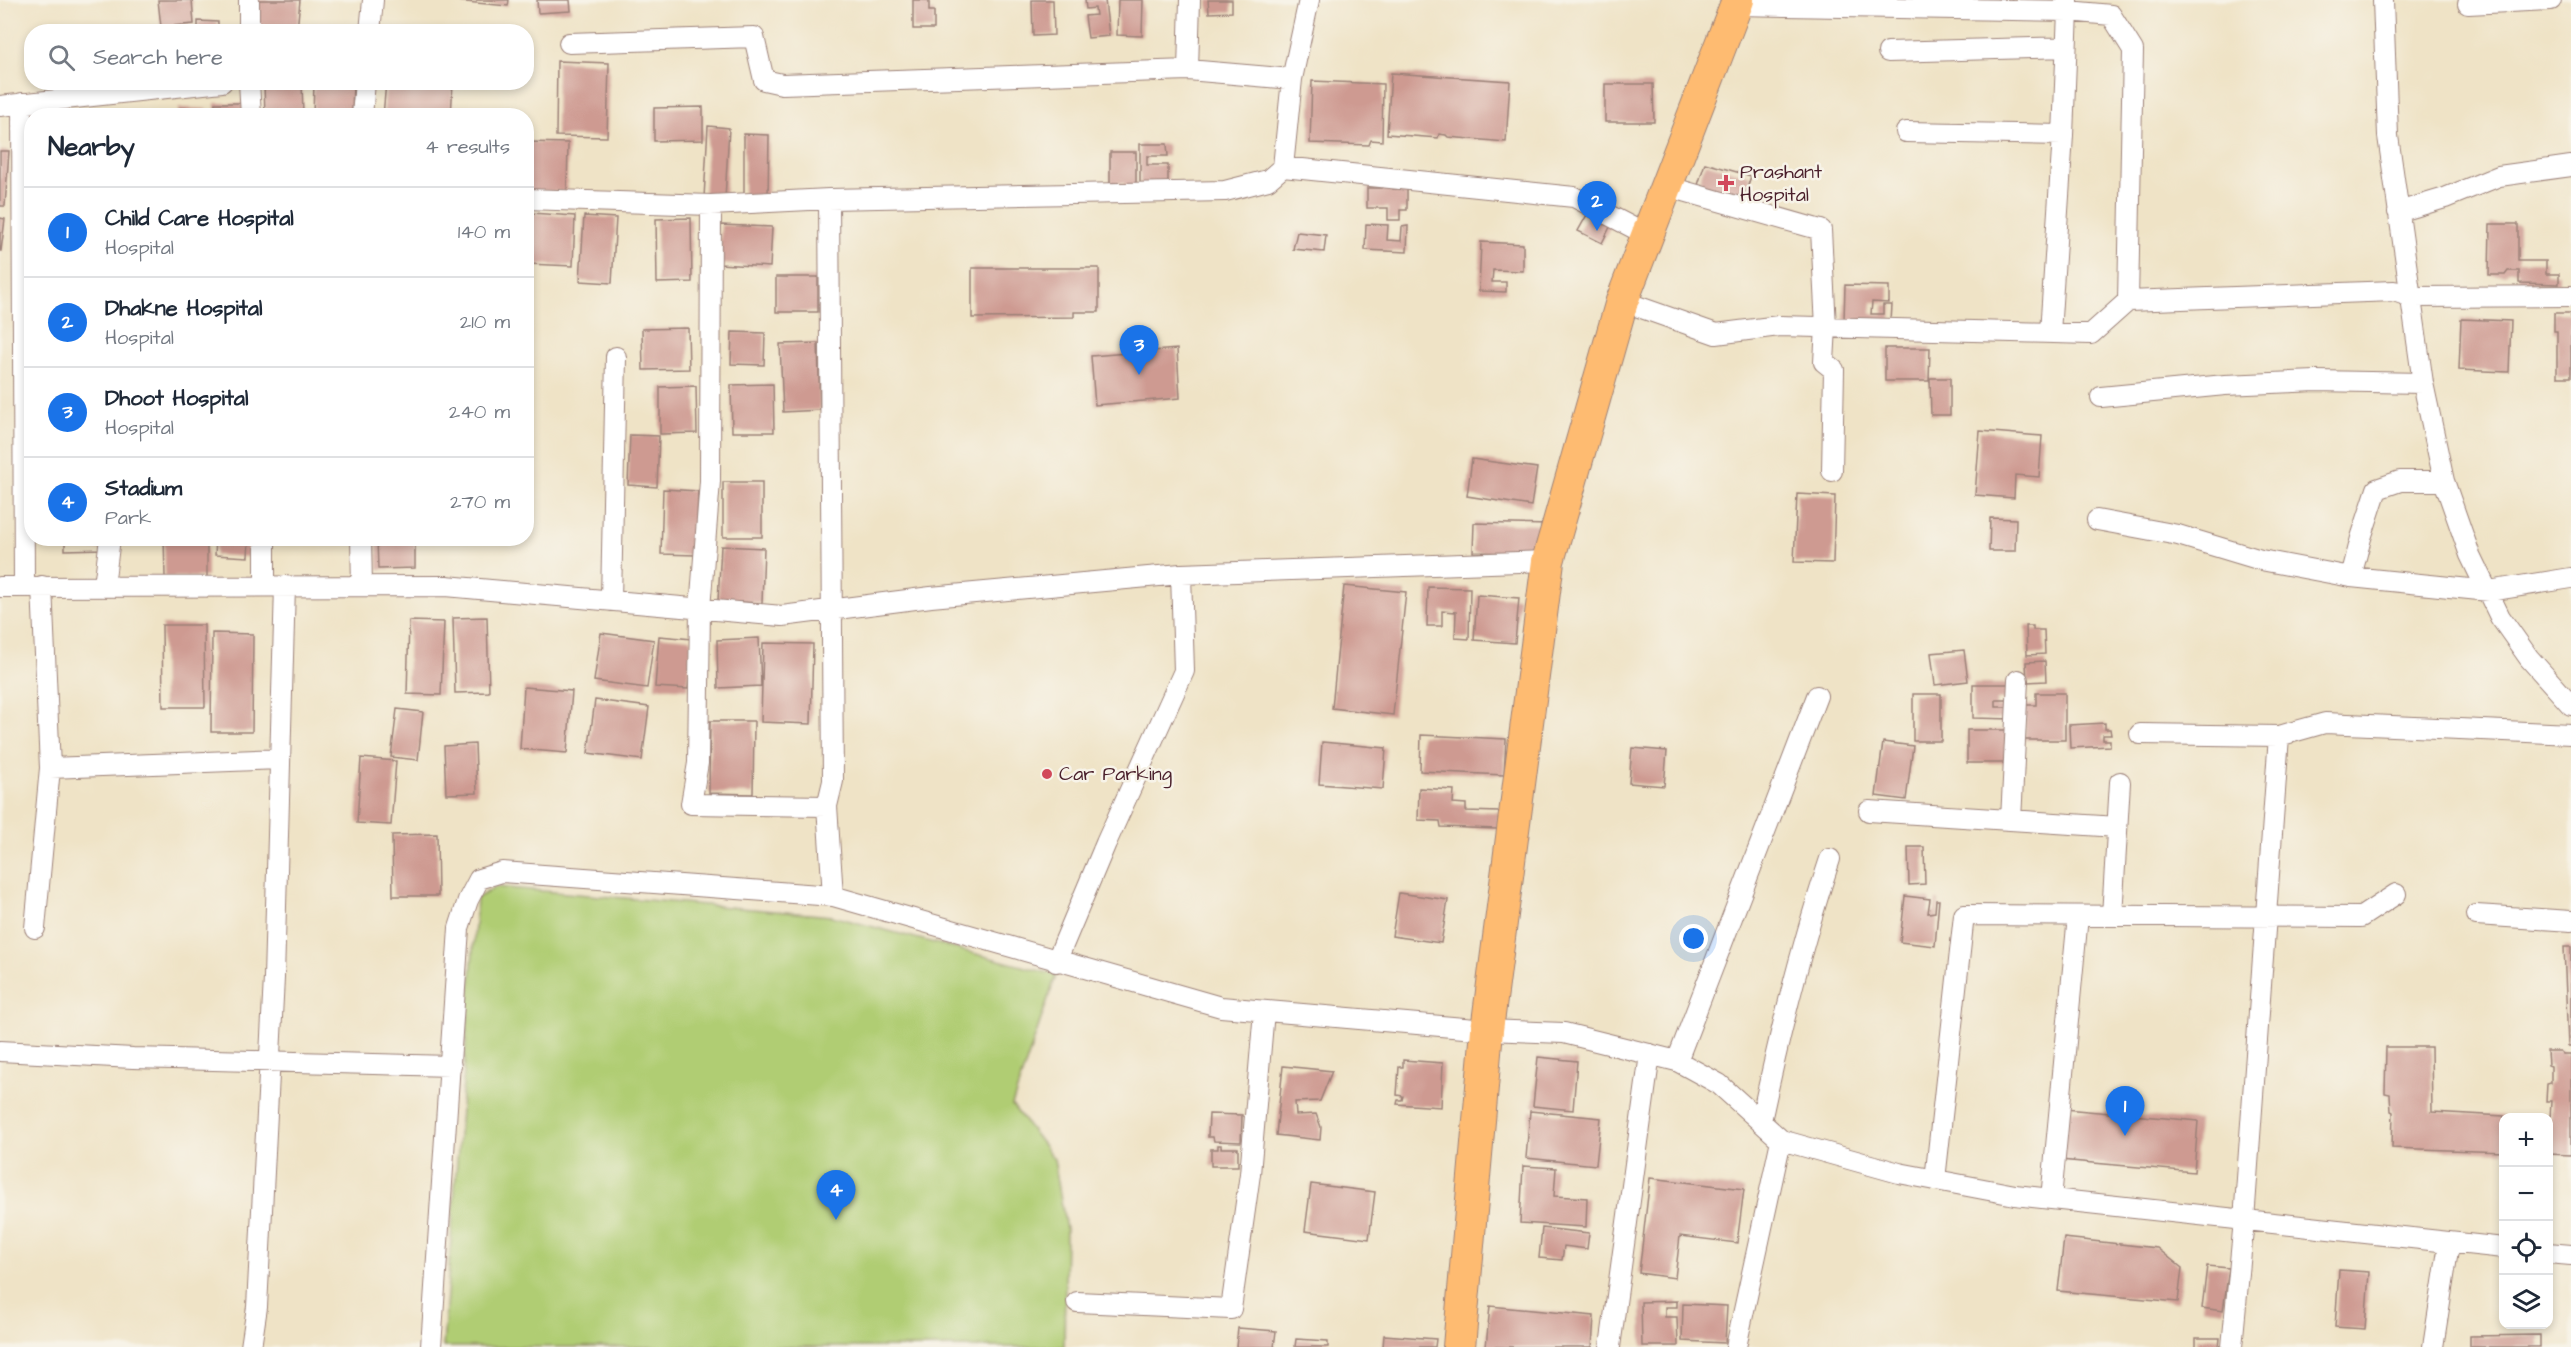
<!DOCTYPE html>
<html lang="en">
<head>
<meta charset="utf-8">
<style>
  :root { --surface:#fff; --page:#f6f6f7; --text:#1f2937; --muted:#747a83; --line:#e0e1e3; --accent:#1a73e8 }
  body { margin:0; font-family:"Architects Daughter",sans-serif; background:var(--page); color:var(--text) }
  .controls { position:absolute; right:18px; bottom:18px; display:grid; overflow:hidden; border-radius:12px; box-shadow:0 3px 9px #0003 }
  .controls button { width:54px; height:54px; display:grid; place-items:center; padding:0; border:0; border-bottom:2px solid var(--line); background:var(--surface); color:var(--text); font:30px sans-serif }
  .you { position:absolute; left:1694px; top:939px; width:21px; height:21px; margin:-15px; border:4px solid #fff; border-radius:50%; background:#1a73e8; box-shadow:0 0 0 9px #1a73e833 }
  .badge { display:grid; place-items:center; width:39px; height:39px; border-radius:50%; background:var(--accent); color:#fff; font-size:20px; font-weight:700 }
  .pin { position:absolute; translate:-50% -50px; filter:drop-shadow(0 2px 3px #0008) }
  .pin::after { content:''; position:absolute; top:32px; width:21px; height:18px; background:inherit; clip-path:polygon(0 0,100% 0,50% 100%) }
  .list { margin:0; padding:0; list-style:none }
  h2 { display:flex; justify-content:space-between; align-items:center; height:78px; margin:0; padding:0 24px; font-size:26px }
  h2 small { font-size:20px; font-weight:400; color:var(--muted) }
  .list li { display:grid; grid-template-columns:39px 1fr auto; gap:18px; align-items:center; box-sizing:border-box; height:90px; padding:0 24px; border-top:2px solid var(--line) }
  .list b { display:block; font-size:22px; white-space:nowrap }
  .list p { margin:0; font-size:20px; white-space:nowrap; color:var(--muted) }
  .list em { font-size:20px; font-style:normal; color:var(--muted) }
  .icon { flex:none; width:33px; height:33px; fill:none; stroke:currentColor; stroke-width:2; stroke-linecap:round; stroke-linejoin:round }
  .map { position:relative; flex:none; width:2571px; height:1347px; overflow:hidden }
  .search { position:absolute; background:var(--surface); box-shadow:0 3px 9px #0003; left:24px; top:24px; width:510px; height:66px; display:flex; align-items:center; gap:15px; box-sizing:border-box; padding:0 21px; border-radius:24px; color:var(--muted); font-size:22px }
  .panel { position:absolute; background:var(--surface); box-shadow:0 3px 9px #0003; left:24px; top:108px; width:510px; height:438px; border-radius:24px }
  .map>svg:first-child { display:block }
  .green { fill:#b0cd73; stroke:#7d764f; stroke-width:1.5 }
  .building { fill:#ce9a91 }
  .lines { fill:none; stroke-linecap:round; stroke-linejoin:round }
  .minor-casing { stroke:#9c8178; stroke-width:22 }
  .primary-casing { stroke:#9c8178; stroke-width:34 }
  .minor { stroke:#fff; stroke-width:20 }
  .primary { stroke:#febb71; stroke-width:32 }
  .poi-dot { fill:#d1495b; stroke:#f7f3e8; stroke-width:2 }
  .labels { text-anchor:middle; dominant-baseline:central; stroke-width:5; stroke-linejoin:round; paint-order:stroke }
  .poi-label { font-size:20px; fill:#4a1f2b; stroke:#f7f3e8; text-anchor:start }
</style>
</head>
<body>
<div class="map">
<svg width="2571" height="1347" viewBox="0 0 2571 1347">
  <rect width="100%" height="100%" fill="#f7f3e8"/>
  <filter id="ink" filterUnits="userSpaceOnUse"><feTurbulence type="fractalNoise" baseFrequency=".0167" numOctaves="2"/><feDisplacementMap in="SourceGraphic" scale="12" xChannelSelector="R" yChannelSelector="G"/><feConvolveMatrix kernelMatrix="1 2 1 2 8 2 1 2 1" color-interpolation-filters="sRGB"/></filter>
  <filter id="wash" filterUnits="userSpaceOnUse"><feTurbulence type="fractalNoise" baseFrequency=".008" numOctaves="4" result="noise"/><feDisplacementMap in="SourceGraphic" scale="24" xChannelSelector="R" yChannelSelector="G"/><feGaussianBlur stdDeviation="1.35" result="paint"/><feColorMatrix in="noise" values="0 0 0 0 0 0 0 0 0 0 0 0 0 0 0 0 0 1.4 0 .05"/><feComposite in="paint" operator="in"/></filter>
  <g filter="url(#wash)">
    <rect width="100%" height="100%" fill="#efe3c6"/>
    <path class="green" d="M496,887L832,916L1056,975L1012,1105L1054,1159L1066,1229L1064,1347H443L477,898Z"/>
    <g id="blocks">
      <path class="building" d="M158,0H192L194,24L161,27Z
        M257,0H300L297,31L254,26Z
        M444,0H509L508,6Z
        M537,0H570L571,11L538,13Z
        M913,0H929V11H934V29H913Z
        M1032,0H1053L1054,35L1033,36Z
        M1085,0H1105L1109,36L1088,38L1085,16L1096,15L1095,8L1086,9Z
        M1118,0H1143L1142,36L1117,35Z
        M1208,0H1232V12L1209,13Z
        M198,21L218,22V32H198Z
        M316,26L355,28V32H315Z
        M557,61L609,63L607,137L556,136Z
        M1391,73L1510,81L1506,142L1448,137L1446,135L1439,134L1438,138L1387,134Z
        M1312,81L1383,84L1382,141L1371,140L1369,145L1310,143Z
        M264,82H302L303,116H265Z
        M314,82H353L352,116H313Z
        M386,82H453L451,116H383Z
        M1605,84H1653L1654,122H1605Z
        M215,103H244V116H215Z
        M703,107V140L654,141V108Z
        M179,108L207,109L206,116H179Z
        M708,126L729,128L725,199L704,198Z
        M744,134L769,135L768,198L744,197Z
        M526,142L568,143L567,192L526,191Z
        M1140,144H1167L1168,156H1147V165H1168V191H1140Z
        M0,151H9L5,206H0Z
        M1110,152H1136V192H1125L1124,183H1110Z
        M1705,163L1751,176L1744,198L1698,185Z
        M1381,184H1393V189H1407V210H1400V220H1388V208H1367V188H1381Z
        M531,213L575,216L573,266L528,264Z
        M1588,213L1611,225L1602,243L1578,231Z
        M584,216L616,218L612,283L580,281Z
        M0,218L5,219L1,251H0Z
        M691,218L692,282L657,283L656,219Z
        M1366,224L1388,225L1387,240L1401,241L1402,227L1408,226L1407,252L1365,250Z
        M2490,224H2518V261H2546V274H2559V284L2519,283V271H2508L2505,275H2489Z
        M721,225L772,227L770,267L719,264Z
        M1297,232L1326,235L1324,252L1293,249Z
        M1481,242L1523,244V271L1493,270L1492,282H1506V292L1479,291Z
        M972,268H1099V312H1074V317L972,318Z
        M776,277H818V312H776Z
        M1845,285L1889,286V303L1872,302L1871,314H1883V305H1892L1891,322L1844,321Z
        M2554,313H2571V377H2557V331H2554Z
        M2461,319L2511,321L2509,372L2459,370Z
        M688,328L689,369L643,370L642,329Z
        M732,332L765,333L764,365L731,364Z
        M818,343L820,410L783,412L780,344Z
        M1885,348H1930L1929,381H1885Z
        M1177,349L1180,398L1095,405L1091,356Z
        M1930,378H1950V415H1931Z
        M773,384L774,432H732L731,385Z
        M696,386L697,433L660,434V387Z
        M1980,431L2042,436L2039,477L2015,475L2014,498L1975,495Z
        M630,435L659,436L657,487L628,485Z
        M1472,459L1537,468L1531,506L1467,496Z
        M723,482H762V537H723Z
        M663,489L698,491L696,555L661,554Z
        M1797,494L1835,496L1833,563L1794,562Z
        M1990,518L2016,519L2015,551H1989Z
        M1474,523L1550,525L1549,554L1473,552Z
        M65,538H104V549L65,550Z
        M164,538H207V577H165Z
        M216,538H249L248,557L215,555Z
        M377,538H415V568L378,569Z
        M721,546L764,548L762,603L718,601Z
        M1344,586L1406,592L1393,715L1332,708Z
        M1428,587L1470,588L1469,639L1455,638L1456,612L1442,611V626H1427Z
        M1477,595L1519,598L1515,643L1474,640Z
        M487,617L489,692L455,693L453,618Z
        M409,621L444,622L441,695L407,694Z
        M162,625H204L205,707H163Z
        M2026,626H2033V630H2044L2045,654L2027,655Z
        M212,633L253,634L252,732H211Z
        M601,633L654,640L647,688L594,681Z
        M659,636L692,639L688,689L655,687Z
        M759,638L761,686L718,688L717,640Z
        M763,643L813,644L811,724L761,722Z
        M1964,650L1968,681L1935,685L1931,653Z
        M2045,661L2046,681L2027,682L2026,662Z
        M1973,684H2015L2014,700H1996V707H2013V719L1973,718Z
        M524,687L572,691L567,753L520,749Z
        M2036,693H2065V740H2025V705H2036Z
        M1913,694H1941V741H1913Z
        M595,700L649,707L642,760L588,753Z
        M397,709L423,712L418,760L391,757Z
        M710,721H754L753,794L709,793Z
        M2105,723V729H2110L2111,735H2103V740H2110V746L2070,748L2069,725Z
        M1967,730H2010V763H1967Z
        M1421,735L1506,739L1504,775L1420,771Z
        M1322,742L1386,748L1383,789L1319,784Z
        M1883,742L1913,746L1906,800L1876,796Z
        M475,744L477,793L446,794L444,746Z
        M1632,748L1667,751L1664,786L1629,783Z
        M361,758L396,761L391,825L357,823Z
        M1419,788L1454,790L1453,803L1466,804V811L1499,812L1498,829L1441,827L1440,821L1418,820Z
        M437,834L438,896H393L392,835Z
        M1908,847H1924L1925,884L1909,885Z
        M1399,893L1448,900L1441,943L1392,936Z
        M1905,896L1930,899L1928,913L1935,912L1936,900H1939L1935,946L1900,942Z
        M2564,947H2571V1046H2568Z
        M2386,1047H2431L2432,1112L2504,1116V1152L2392,1148L2393,1112L2391,1111L2390,1094L2385,1093Z
        M2547,1051H2560L2563,1054H2571V1155L2548,1154L2551,1101H2546L2547,1084L2551,1083V1066L2548,1065Z
        M1538,1057L1577,1061L1573,1110L1533,1106Z
        M1403,1060L1443,1063L1441,1107L1397,1104L1398,1100H1402L1403,1096L1397,1095L1399,1067H1403Z
        M1283,1066L1332,1071L1320,1101L1295,1102L1296,1115L1316,1114L1321,1127L1320,1140L1276,1135Z
        M2065,1109L2198,1121L2194,1172L2060,1160Z
        M1530,1111L1601,1118L1596,1165L1526,1158Z
        M1209,1114L1242,1115L1241,1142L1214,1141L1213,1137H1208Z
        M1218,1145H1221V1148H1238V1166H1211V1149H1218Z
        M1523,1166L1556,1168L1554,1196L1587,1198L1586,1227L1520,1223Z
        M1650,1178L1744,1189L1737,1243L1680,1236L1675,1278L1639,1273Z
        M1311,1184L1375,1192L1369,1239L1305,1231Z
        M1542,1228L1589,1233L1587,1249L1564,1246L1562,1260L1539,1258Z
        M2064,1238L2157,1248L2182,1268L2178,1302L2058,1291Z
        M2207,1266L2229,1268L2223,1311L2202,1308Z
        M2339,1270L2369,1272L2365,1329L2335,1327Z
        M1677,1301V1307H1665V1317H1677L1678,1346H1642L1641,1302Z
        M1683,1304L1727,1306L1725,1343L1682,1341Z
        M1490,1306L1594,1316L1592,1347H1486Z
        M1238,1328L1276,1331L1274,1347H1236Z
        M1384,1335L1436,1339L1435,1347H1383Z
        M2540,1335V1347H2470V1336Z
        M2196,1338H2220L2219,1347H2196Z
        M1296,1339L1328,1341V1347H1295Z"/>
    </g>
  </g>
  <g filter="url(#ink)">
    <use href="#blocks" fill-opacity="0" stroke="#9c8178" stroke-width="1.5"/>
    <g class="lines">
      <defs>
        <path id="minor" d="M249,0V32
          M2067,0L2068,11L2111,15L2133,50L2128,301
          M2383,0L2388,136L2423,383L2444,481L2470,555L2500,617L2529,658L2571,705
          M2468,4L2551,0
          M1736,5L2068,11L2063,135L2050,333
          M370,32L373,0
          M569,43L754,37L764,80L782,84L1188,70L1292,79
          M1888,52L2066,47
          M1188,70L1190,0
          M249,82L251,116
          M22,103L24,586
          M0,106L222,82
          M362,116L365,82
          M1906,132L2063,135
          M1283,167L1574,197L1647,235
          M1666,186L1821,230L1826,327L1824,362L1834,370L1832,471
          M526,199L711,205L829,199L1225,191L1268,180L1283,167L1292,79L1309,0
          M829,199L833,781L827,806L833,896
          M711,205L710,481L700,609L698,763L691,804L827,806
          M2398,212L2445,198L2499,176L2571,166
          M1622,301L1716,334L1779,326L2091,334L2128,301L2394,291L2411,297L2571,296
          M2101,397L2225,385L2316,381L2423,383
          M2097,520L2178,535L2261,560L2351,577L2489,591L2571,578
          M265,538V586
          M361,538L362,586
          M2351,577L2361,538L2377,489L2400,481H2444
          M104,586L110,538
          M0,587L446,586L782,616L931,597L1181,574L1548,561
          M611,601L616,357
          M2140,734L2279,736L2325,723L2571,734
          M50,768L280,759
          M1869,811L2117,827
          M2011,820L2018,680
          M2476,915L2571,921
          M2112,916L2120,782
          M35,928L50,768L42,586
          M1056,962L1106,843L1184,671L1181,574
          M0,1051L133,1058L451,1066
          M1677,1061L1817,696
          M1761,1121C1780,1032 1801,946 1830,859
          M1935,1180L1964,915L2361,917L2396,894
          M2051,1199L2078,916
          M2548,1253L2571,1255
          M1077,1302L1231,1309L1250,1174L1264,1011
          M251,1347L257,1307L274,978L285,586
          M431,1347L459,928L468,900L479,879L502,872L833,896L1221,1007L1487,1030L1564,1033L1677,1061L1719,1084L1781,1140L1899,1173L2015,1195L2504,1248
          M1610,1347L1650,1054
          M1736,1347L1781,1140
          M2232,1347L2244,1220L2279,736
          M2433,1347L2449,1244"/>
        <path id="primary" d="M1459,1347L1487,1030L1548,561L1622,301L1738,0"/>
      </defs>
      <use href="#minor" class="minor-casing"/>
      <use href="#primary" class="primary-casing"/>
      <use href="#minor" class="minor"/>
      <use href="#primary" class="primary"/>
    </g>
  </g>
  <g class="poi-dot">
    <path d="M1723 174h6v6h6v6h-6v6h-6v-6h-6v-6h6z"/>
    <circle cx="1047" cy="774" r="6"/>
  </g>
  <g class="labels">
    <g class="poi-label">
      <text x="1740" y="172">Prashant<tspan x="1740" dy="23">Hospital</tspan></text>
      <text x="1059" y="774">Car Parking</text>
    </g>
  </g>
</svg>
<div class="controls">
<button>+</button>
<button>−</button>
<button><svg class="icon" aria-label="locate" viewBox="0 0 24 24"><circle cx="12" cy="12" r="6"/><path d="M12 2v4M12 18v4M2 12h4M18 12h4"/></svg></button>
<button><svg class="icon" aria-label="layers" viewBox="0 0 24 24"><path d="M12 4l9 5-9 5-9-5zM3 14l9 5 9-5"/></svg></button>
</div>
<div class="you"></div>
<div class="pin badge" style="left:2125px;top:1136px">1</div>
<div class="pin badge" style="left:1597px;top:231px">2</div>
<div class="pin badge" style="left:1139px;top:375px">3</div>
<div class="pin badge" style="left:836px;top:1220px">4</div>
<div class="search"><svg class="icon" aria-label="search" viewBox="0 0 24 24"><circle cx="10" cy="10" r="6"/><path d="M15 15l6 6"/></svg>Search here</div>
<section class="panel">
<h2>Nearby<small>4 results</small></h2>
<ul class="list">
<li><span class="badge">1</span><div><b>Child Care Hospital</b><p>Hospital</p></div><em>140 m</em></li>
<li><span class="badge">2</span><div><b>Dhakne Hospital</b><p>Hospital</p></div><em>210 m</em></li>
<li><span class="badge">3</span><div><b>Dhoot Hospital</b><p>Hospital</p></div><em>240 m</em></li>
<li><span class="badge">4</span><div><b>Stadium</b><p>Park</p></div><em>270 m</em></li>
</ul>
</section>
</div>
</body>
</html>
